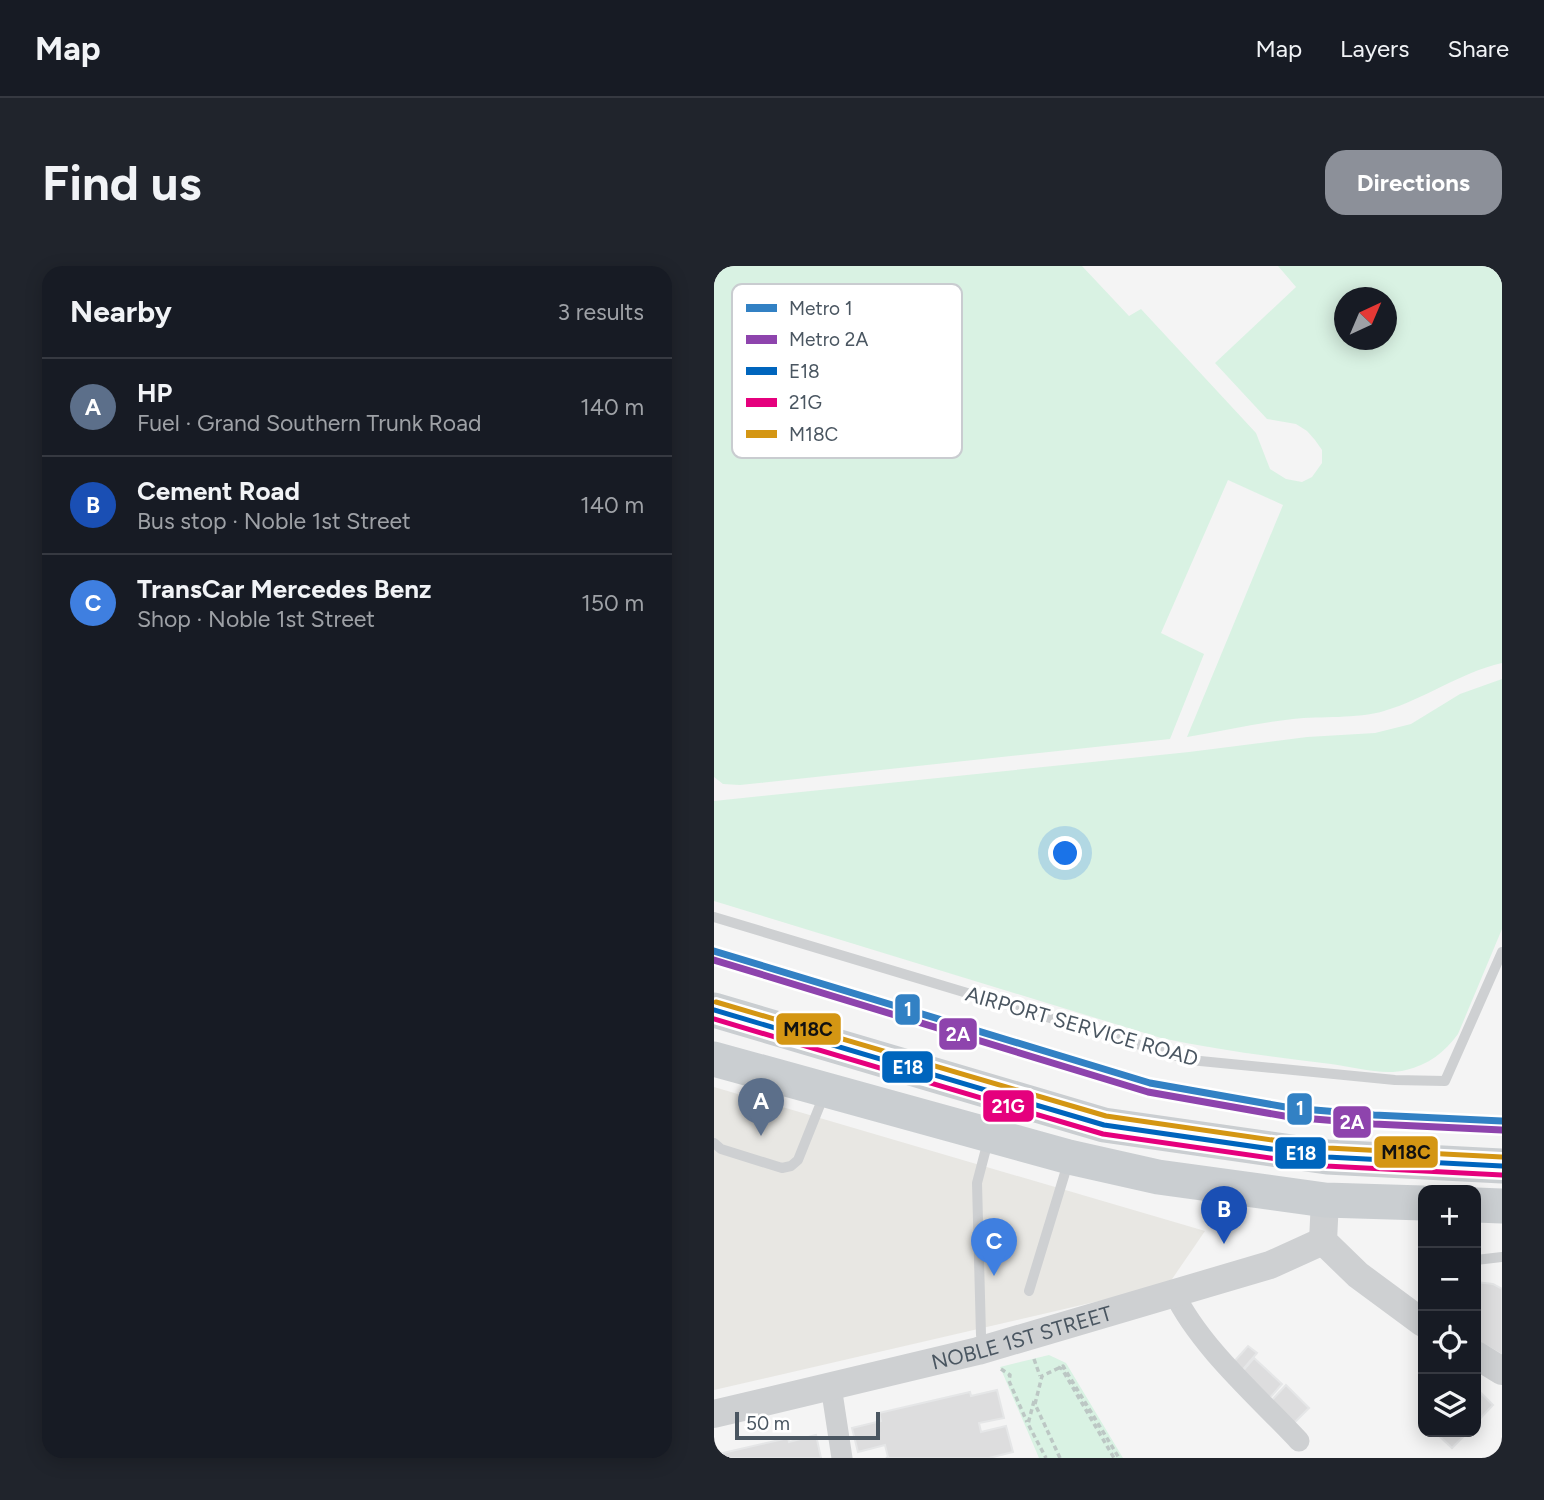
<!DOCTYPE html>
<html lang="en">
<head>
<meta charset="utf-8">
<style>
  :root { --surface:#171b24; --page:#20242c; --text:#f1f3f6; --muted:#9ea1a6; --line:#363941; --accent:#8c9099 }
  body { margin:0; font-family:Figtree,sans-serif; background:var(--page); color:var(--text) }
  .controls { position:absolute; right:21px; bottom:21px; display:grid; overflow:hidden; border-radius:14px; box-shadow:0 4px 18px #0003 }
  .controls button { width:63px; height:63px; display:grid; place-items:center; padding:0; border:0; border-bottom:2px solid var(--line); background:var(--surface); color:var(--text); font:35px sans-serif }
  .compass { position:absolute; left:620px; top:21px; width:63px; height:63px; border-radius:50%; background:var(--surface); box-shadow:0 4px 18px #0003; rotate:44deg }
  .scale { position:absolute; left:21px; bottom:18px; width:145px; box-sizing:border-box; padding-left:7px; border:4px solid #4a5661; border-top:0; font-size:19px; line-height:24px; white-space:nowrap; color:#4a5661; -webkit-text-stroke:5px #fff; paint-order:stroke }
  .you { position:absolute; left:352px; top:588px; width:24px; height:24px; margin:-18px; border:5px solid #fff; border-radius:50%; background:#1a73e8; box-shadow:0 0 0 10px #1a73e833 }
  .badge { display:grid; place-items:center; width:46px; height:46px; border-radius:50%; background:var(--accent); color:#fff; font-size:23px; font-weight:700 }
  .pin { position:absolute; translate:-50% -58px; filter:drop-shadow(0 2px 4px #0008) }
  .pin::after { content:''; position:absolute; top:37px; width:24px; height:21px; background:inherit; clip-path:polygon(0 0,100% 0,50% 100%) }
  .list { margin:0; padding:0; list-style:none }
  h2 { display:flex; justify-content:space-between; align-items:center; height:91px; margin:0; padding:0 28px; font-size:30px }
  h2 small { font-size:23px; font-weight:400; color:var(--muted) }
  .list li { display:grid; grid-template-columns:46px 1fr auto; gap:21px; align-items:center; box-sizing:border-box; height:98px; padding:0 28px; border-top:2px solid var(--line) }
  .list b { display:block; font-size:26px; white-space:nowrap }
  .list p { margin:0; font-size:23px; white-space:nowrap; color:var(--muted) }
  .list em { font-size:23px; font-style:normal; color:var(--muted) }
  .icon { flex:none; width:38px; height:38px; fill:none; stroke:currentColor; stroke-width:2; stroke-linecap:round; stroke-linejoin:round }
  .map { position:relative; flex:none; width:788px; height:1192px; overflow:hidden; border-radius:21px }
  header { display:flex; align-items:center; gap:42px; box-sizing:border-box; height:98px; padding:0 35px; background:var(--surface); border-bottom:2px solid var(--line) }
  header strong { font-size:33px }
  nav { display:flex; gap:38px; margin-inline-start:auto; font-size:24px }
  .intro { display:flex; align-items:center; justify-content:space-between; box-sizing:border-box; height:168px; padding:0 42px }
  h1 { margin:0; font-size:49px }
  .button { padding:18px 32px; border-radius:21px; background:var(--accent); color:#fff; font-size:24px; font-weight:700 }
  main { display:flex; gap:42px; padding:0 42px }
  aside { flex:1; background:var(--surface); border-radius:21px; box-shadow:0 4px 18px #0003 }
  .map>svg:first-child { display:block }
  .commercial { fill:#e8e7e3 }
  .green { fill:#d9f2e3; fill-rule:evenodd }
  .building { fill:#ddddde; stroke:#e5e6e7; stroke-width:2 }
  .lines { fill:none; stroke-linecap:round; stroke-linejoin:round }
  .path { stroke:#bcc7c4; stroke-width:3.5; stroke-dasharray:5 3.5; stroke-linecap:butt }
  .service { stroke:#ced0d2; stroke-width:10 }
  .minor { stroke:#ced0d2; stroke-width:21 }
  .tertiary { stroke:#ced0d2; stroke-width:28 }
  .primary { stroke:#caced1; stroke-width:35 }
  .bus-1-casing { stroke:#fff; stroke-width:10 }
  .bus-2-casing { stroke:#fff; stroke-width:10 }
  .bus-3-casing { stroke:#fff; stroke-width:10 }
  .bus-1 { stroke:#0065bd; stroke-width:5 }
  .bus-2 { stroke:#e5007d; stroke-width:5 }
  .bus-3 { stroke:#d49613; stroke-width:5 }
  .metro-1-casing { stroke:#fff; stroke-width:12 }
  .metro-2-casing { stroke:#fff; stroke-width:12 }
  .metro-1 { stroke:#3281c4; stroke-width:7 }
  .metro-2 { stroke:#8e44ad; stroke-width:7 }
  .labels { text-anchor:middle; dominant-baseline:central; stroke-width:7; stroke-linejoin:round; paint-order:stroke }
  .street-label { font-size:21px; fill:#4a5661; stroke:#fff }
  .key { fill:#fff; stroke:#c9ccd0; stroke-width:2 }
  .key-label { font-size:19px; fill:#4a5661 }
  .line-badge { stroke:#fff; stroke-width:2.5 }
  .badge-label { font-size:19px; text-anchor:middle; font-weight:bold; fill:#fff }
  .pale-badge-label { font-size:19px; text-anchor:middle; font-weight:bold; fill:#111 }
</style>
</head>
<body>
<header>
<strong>Map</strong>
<nav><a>Map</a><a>Layers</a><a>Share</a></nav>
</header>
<div class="intro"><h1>Find us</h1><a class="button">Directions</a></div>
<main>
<aside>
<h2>Nearby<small>3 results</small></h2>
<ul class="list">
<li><span class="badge" style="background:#5c6f8a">A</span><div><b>HP</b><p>Fuel · Grand Southern Trunk Road</p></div><em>140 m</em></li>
<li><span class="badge" style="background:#1a4fb4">B</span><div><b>Cement Road</b><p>Bus stop · Noble 1st Street</p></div><em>140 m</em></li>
<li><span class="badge" style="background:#3f7fe0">C</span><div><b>TransCar Mercedes Benz</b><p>Shop · Noble 1st Street</p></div><em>150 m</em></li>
</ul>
</aside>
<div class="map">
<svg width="788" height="1192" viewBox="0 0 788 1192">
  <rect width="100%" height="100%" fill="#f4f4f4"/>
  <path class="commercial" d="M0,821L491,965L454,1019L0,1124Z"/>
  <path class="green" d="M0,0H368L415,50L427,43L542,167L556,203L572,213L588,216L598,211L608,197V184L601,174L593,165L582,158L553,153L501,97L582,21L564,0H788V397C745,407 711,433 670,445C643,453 607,450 579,453C543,457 508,465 473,471L569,239L514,214L447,367L490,388L456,473L26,519L9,518L0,511ZM631,32H673V74H631Z
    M788,413V663L744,768C731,786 714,799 692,804C669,810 640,801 617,798C560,791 503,784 447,772L0,635V535L475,486L593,471L661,467L697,458L746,428Z
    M335,1089L352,1097L409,1192H325L286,1101Z"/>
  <path class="building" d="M762,1016L779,1018L788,1023V1089L762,1074Z
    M534,1080L543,1087L526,1107L517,1099Z
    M540,1092L568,1118L555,1133L527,1107Z
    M572,1119L595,1142L580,1157L557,1135Z
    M762,1122L779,1139L762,1157Z
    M283,1124L290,1152L265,1157L267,1166L292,1160L299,1186L275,1192H172L174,1191L171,1179L144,1186L138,1162L167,1155L165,1147L256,1126L257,1130Z
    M721,1166H754L738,1182Z
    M102,1169L107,1192H0V1189L74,1172L75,1176Z"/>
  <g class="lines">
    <path class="path" d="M320,1093L326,1110
      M344,1101L348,1103L400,1192
      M287,1103L296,1109L295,1115L313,1156
      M320,1135L314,1158L332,1192
      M346,1192L321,1138L328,1110L349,1100L405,1192"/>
    <path class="service" d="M0,651L476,794L681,814L731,815L788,686
      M0,877L7,883L68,902L77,900L84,894L110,829
      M762,994L788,991
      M315,1025L354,897
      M267,1069L263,917L274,875"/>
    <path class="minor" d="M460,1027C486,1081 544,1131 585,1175
      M117,1120L128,1192"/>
    <g class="tertiary">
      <path d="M611,934L609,975L644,1009L709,1057"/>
      <path d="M762,1089L788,1105"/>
      <path id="s1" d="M0,1148L264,1085L556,999L609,975"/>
    </g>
    <path class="primary" d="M0,744L390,859L613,891L788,900
      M0,793L355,891L444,911L611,934L709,937
      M762,939L788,940"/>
    <defs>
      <path id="bus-1" d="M0,744L390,859L613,891L788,900"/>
      <path id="bus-2" d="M0,753L389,868L612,900L788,909"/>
      <path id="bus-3" d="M2,736L392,850L614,882L788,891"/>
    </defs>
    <use href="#bus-1" class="bus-1-casing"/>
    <use href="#bus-2" class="bus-2-casing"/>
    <use href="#bus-3" class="bus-3-casing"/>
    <use href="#bus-1" class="bus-1"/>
    <use href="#bus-2" class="bus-2"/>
    <use href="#bus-3" class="bus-3"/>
    <defs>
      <path id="metro-1" d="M0,685L436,817L577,842L660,849L788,855"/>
      <path id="metro-2" d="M0,694L434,826L576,851L660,858L788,864"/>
    </defs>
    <use href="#metro-1" class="metro-1-casing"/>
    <use href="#metro-2" class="metro-2-casing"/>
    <use href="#metro-1" class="metro-1"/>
    <use href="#metro-2" class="metro-2"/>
  </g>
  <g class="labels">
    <g class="street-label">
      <text transform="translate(368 760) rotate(16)">AIRPORT SERVICE ROAD</text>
      <text stroke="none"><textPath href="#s1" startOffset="317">NOBLE 1ST STREET</textPath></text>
    </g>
  </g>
  <rect x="18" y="18" width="230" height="174" rx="10" class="key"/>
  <rect x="32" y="38" width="31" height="8" fill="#3281c4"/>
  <rect x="32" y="69" width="31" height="9" fill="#8e44ad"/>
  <rect x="32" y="101" width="31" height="8" fill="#0065bd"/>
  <rect x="32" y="132" width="31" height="9" fill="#e5007d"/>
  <rect x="32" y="164" width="31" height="8" fill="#d49613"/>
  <g class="key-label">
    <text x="75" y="49">Metro 1</text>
    <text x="75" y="80">Metro 2A</text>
    <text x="75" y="112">E18</text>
    <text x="75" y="143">21G</text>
    <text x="75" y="175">M18C</text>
  </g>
  <g class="line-badge">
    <rect x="180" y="727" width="27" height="33" rx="7" fill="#3281c4"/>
    <rect x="61" y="746" width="67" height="34" rx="7" fill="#d49613"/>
    <rect x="224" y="751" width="40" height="34" rx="7" fill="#8e44ad"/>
    <rect x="167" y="784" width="53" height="34" rx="7" fill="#0065bd"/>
    <rect x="268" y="823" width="53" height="34" rx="7" fill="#e5007d"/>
    <rect x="572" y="826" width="27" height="34" rx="7" fill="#3281c4"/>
    <rect x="618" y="839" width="40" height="34" rx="7" fill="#8e44ad"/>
    <rect x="659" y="869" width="66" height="34" rx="7" fill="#d49613"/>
    <rect x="560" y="870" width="53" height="34" rx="7" fill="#0065bd"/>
  </g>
  <g class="badge-label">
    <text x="194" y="750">1</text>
    <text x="244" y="775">2A</text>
    <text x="194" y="808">E18</text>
    <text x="294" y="847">21G</text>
    <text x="586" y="849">1</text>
    <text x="638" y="863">2A</text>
    <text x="587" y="894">E18</text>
  </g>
  <g class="pale-badge-label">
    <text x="94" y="770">M18C</text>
    <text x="692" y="893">M18C</text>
  </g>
</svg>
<div class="controls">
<button>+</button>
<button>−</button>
<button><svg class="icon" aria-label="locate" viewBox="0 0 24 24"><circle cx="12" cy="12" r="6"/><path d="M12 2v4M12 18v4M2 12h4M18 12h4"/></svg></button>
<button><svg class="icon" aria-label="layers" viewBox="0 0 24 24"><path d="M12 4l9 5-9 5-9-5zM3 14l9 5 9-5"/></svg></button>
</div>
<svg class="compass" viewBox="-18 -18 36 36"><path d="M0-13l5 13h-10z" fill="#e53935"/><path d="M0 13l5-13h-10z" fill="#9ea1a6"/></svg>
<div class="scale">50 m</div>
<div class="you"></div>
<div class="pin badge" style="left:47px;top:870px;background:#5c6f8a">A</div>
<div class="pin badge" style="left:510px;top:978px;background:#1a4fb4">B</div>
<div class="pin badge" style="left:280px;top:1010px;background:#3f7fe0">C</div>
</div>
</main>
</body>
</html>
